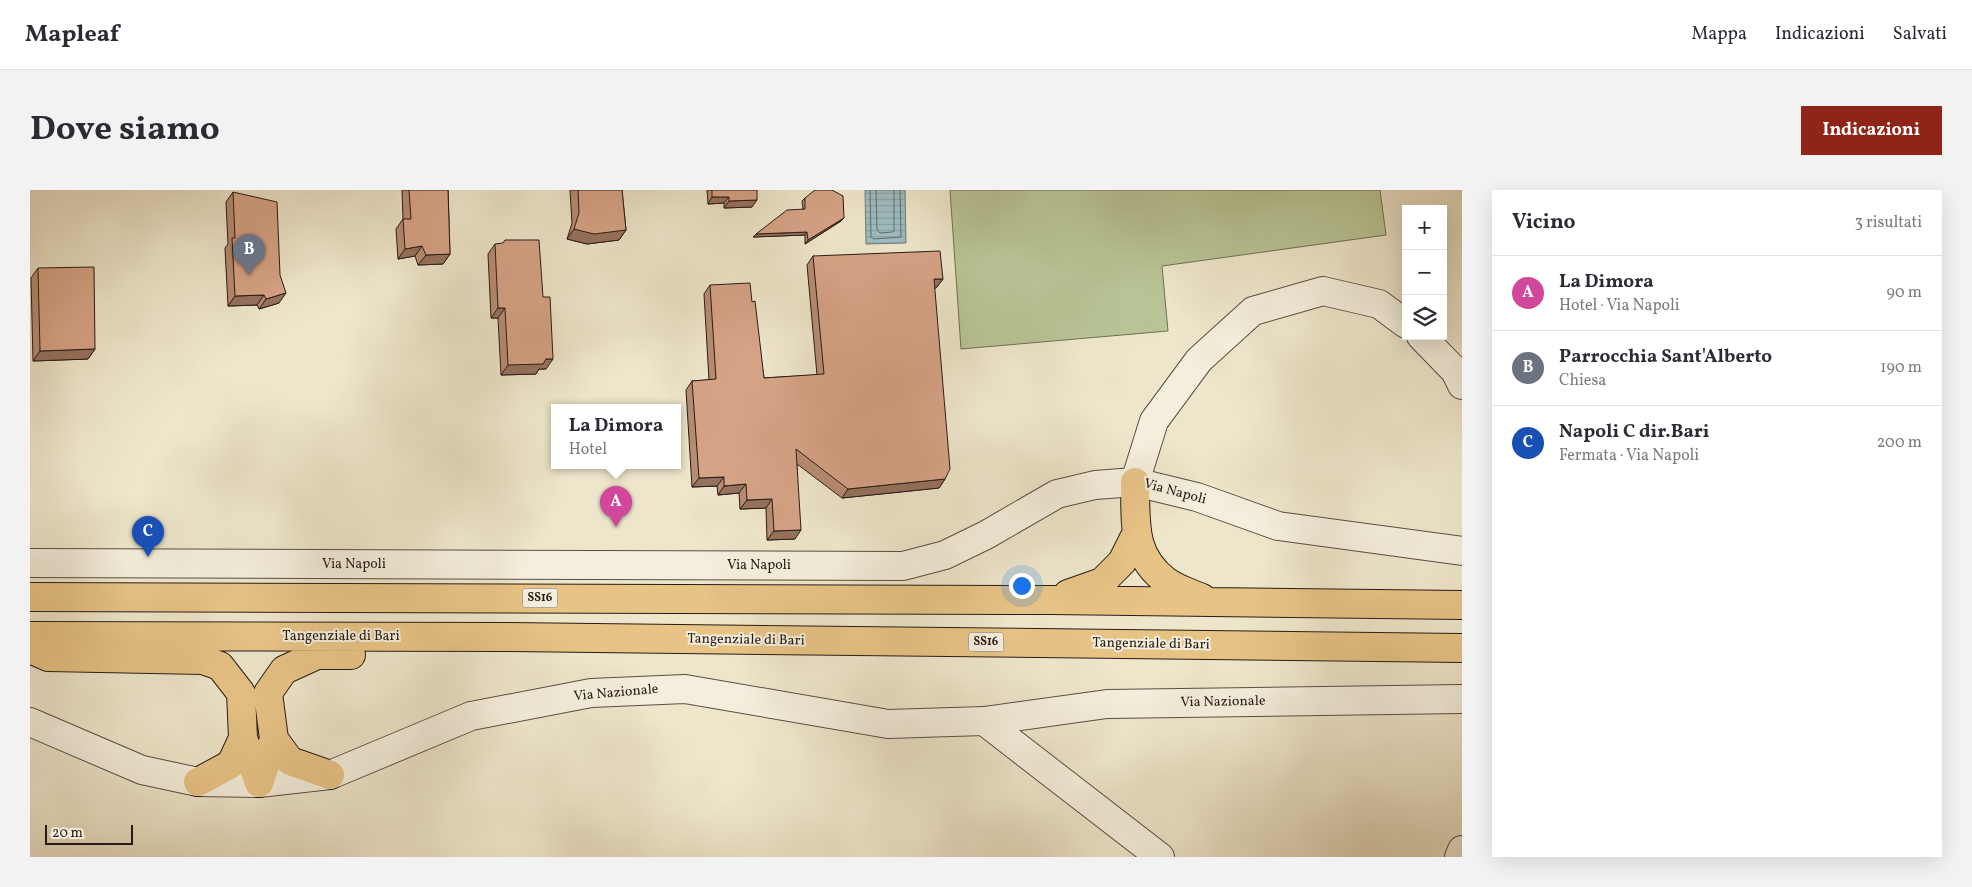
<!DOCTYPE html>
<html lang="it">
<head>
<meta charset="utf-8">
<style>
  :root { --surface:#fff; --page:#f2f2f3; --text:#2b2b33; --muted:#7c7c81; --line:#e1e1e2; --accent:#8f2418 }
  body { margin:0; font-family:Vollkorn,serif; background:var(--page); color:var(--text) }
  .controls { position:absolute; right:15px; top:15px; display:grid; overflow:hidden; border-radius:0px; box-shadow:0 5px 20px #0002 }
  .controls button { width:45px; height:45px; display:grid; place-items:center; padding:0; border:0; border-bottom:1px solid var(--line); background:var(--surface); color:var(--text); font:25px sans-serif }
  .scale { position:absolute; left:15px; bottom:12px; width:88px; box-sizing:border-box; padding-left:5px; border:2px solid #281b15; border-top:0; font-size:14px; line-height:18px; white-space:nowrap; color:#281b15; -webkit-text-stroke:4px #f4efdd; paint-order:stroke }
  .you { position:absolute; left:991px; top:395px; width:18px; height:18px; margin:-12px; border:4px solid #fff; border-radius:50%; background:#1a73e8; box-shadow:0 0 0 8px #1a73e833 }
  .badge { display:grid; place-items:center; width:32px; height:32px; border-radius:50%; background:var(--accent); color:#fff; font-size:16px; font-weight:700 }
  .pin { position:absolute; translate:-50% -41px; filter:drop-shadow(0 1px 2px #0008) }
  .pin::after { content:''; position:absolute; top:26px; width:18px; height:15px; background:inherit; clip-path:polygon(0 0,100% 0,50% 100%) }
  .popup { position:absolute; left:521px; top:214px; width:130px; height:65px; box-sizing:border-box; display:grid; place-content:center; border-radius:0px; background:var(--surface); filter:drop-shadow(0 1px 4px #0005); font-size:16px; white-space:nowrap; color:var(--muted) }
  .popup b { font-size:19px; color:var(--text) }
  .popup::after { content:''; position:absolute; left:50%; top:100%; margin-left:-10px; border:10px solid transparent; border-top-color:var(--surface) }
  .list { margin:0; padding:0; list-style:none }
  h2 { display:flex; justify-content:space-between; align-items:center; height:65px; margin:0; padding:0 20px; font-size:21px }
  h2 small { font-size:16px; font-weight:400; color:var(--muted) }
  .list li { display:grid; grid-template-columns:32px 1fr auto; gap:15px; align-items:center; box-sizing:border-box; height:75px; padding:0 20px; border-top:1px solid var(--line) }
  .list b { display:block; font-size:19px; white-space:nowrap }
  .list p { margin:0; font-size:16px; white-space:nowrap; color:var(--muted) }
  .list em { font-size:16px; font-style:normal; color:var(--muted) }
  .icon { flex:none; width:28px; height:28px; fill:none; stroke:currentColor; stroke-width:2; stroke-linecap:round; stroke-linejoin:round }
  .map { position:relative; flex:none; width:1432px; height:667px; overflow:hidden; border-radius:0px }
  header { display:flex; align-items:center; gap:30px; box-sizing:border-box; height:70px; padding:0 25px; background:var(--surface); border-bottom:1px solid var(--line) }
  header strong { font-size:24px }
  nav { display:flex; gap:28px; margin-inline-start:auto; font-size:18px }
  .intro { display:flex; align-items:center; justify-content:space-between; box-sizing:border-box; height:120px; padding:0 30px }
  h1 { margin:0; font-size:35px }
  .button { padding:12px 22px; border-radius:0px; background:var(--accent); color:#fff; font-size:18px; font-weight:700 }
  main { display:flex; gap:30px; padding:0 30px }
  aside { flex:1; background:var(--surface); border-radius:0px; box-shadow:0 5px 20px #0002 }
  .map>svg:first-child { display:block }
  .green { fill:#b9c597; stroke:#707056 }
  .water { fill:url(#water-rules); stroke:#6f7c7c }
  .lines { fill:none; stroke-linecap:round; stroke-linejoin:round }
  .shore { stroke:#636c6b; stroke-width:1 }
  .minor-casing { stroke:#5a4e42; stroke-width:30 }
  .tertiary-casing { stroke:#5a4e42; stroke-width:30 }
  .trunk-casing { stroke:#281b15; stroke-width:30 }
  .minor { stroke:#f4efdd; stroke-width:28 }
  .tertiary { stroke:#f4efdd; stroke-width:28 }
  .trunk { stroke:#e7c386; stroke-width:28 }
  .wall { fill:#b88c73; stroke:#281b15 }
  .shaded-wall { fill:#96725e; stroke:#281b15 }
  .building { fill:#d6a386; stroke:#281b15 }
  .labels { text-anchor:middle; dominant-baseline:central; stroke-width:4; stroke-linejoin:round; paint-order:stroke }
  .shield { fill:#f4efdd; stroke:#655b51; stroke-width:1 }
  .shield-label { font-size:12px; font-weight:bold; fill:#281b15 }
  .street-label { font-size:14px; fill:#281b15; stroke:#f4efdd }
</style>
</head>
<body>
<header>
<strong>Mapleaf</strong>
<nav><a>Mappa</a><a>Indicazioni</a><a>Salvati</a></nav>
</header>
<div class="intro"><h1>Dove siamo</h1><a class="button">Indicazioni</a></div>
<main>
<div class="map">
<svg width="1432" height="667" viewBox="0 0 1432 667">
  <defs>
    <pattern id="water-rules" width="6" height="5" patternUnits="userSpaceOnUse" patternTransform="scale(1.25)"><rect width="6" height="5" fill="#9ebdc1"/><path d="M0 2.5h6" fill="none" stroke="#88a2a5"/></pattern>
  </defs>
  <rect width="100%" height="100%" fill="#eee6cb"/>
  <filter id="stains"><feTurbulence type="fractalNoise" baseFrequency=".004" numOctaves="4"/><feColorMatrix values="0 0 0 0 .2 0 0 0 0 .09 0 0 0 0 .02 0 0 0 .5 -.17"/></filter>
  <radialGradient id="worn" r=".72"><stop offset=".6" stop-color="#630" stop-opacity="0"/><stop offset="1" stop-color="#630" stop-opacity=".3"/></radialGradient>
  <path class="green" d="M920,0H1350L1356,45L1132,76L1138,141L931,159Z"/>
  <path class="water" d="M835,0H875L876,53L836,54Z"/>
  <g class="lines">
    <path class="shore" d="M840,0L841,47L844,49L871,47L870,0
      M846,0L847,40L850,43L862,42L864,41V0"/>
    <defs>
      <path id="minor" d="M0,373L873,376L915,365L956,345L1027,304L1065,295L1105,292L1167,307L1248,336L1432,361
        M954,531L1077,514L1432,509"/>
      <path id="tertiary" d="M1391,146L1425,181L1432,195
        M1105,292L1124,231L1169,170L1223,121L1293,101L1349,114L1376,134
        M0,532L112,580L168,592L229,593L300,585L441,526L561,503L655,499L858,534L954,531L1130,667
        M1429,667L1432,660"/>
      <path id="trunk" d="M1105,292C1106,331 1101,365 1136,391C1146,399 1161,403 1172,408
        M1038,404L1072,392L1092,372L1106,344
        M0,407L1020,410L1432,415
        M0,446L480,447L1432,458
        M0,459L18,467L173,470L190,476L211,503L213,548L229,593
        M244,549L260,571L300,585
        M168,592L201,574L213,548
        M229,593L244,549L238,503L254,480L287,465H321"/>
    </defs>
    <use href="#minor" class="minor-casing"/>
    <use href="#tertiary" class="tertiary-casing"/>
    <use href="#trunk" class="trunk-casing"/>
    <use href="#minor" class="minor"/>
    <use href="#tertiary" class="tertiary"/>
    <use href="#trunk" class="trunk"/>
  </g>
  <path class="wall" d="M372,0H418L420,64L413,74L388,75L385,66L368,69L366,39L373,29Z
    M540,0H592L596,40L589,50L557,54L537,49L542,33Z
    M677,0H727L722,17L694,18V13L678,14Z
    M203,2L249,113L229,119L227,115L198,116L195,58L198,54L196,12Z
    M775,8L811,31L775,54V45L723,47L726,44L773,19L772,11Z
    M465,54L516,179H509L506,184L471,185L468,128H461L458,64Z
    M783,66L913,89L906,98H904L915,289L909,298L812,308L767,274L765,349L737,350L736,318L710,319L709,303L688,305L687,296L662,297L656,200L662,191L679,190L674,104L680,95L722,112L734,188L787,185L777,75Z
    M8,78L65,159L58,169L3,171L1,88Z"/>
  <path class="shaded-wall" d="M682,7H699L694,13L678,14Z
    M727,10L722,17L694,18L699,11Z
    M814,28L811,31L775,54L778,50Z
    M544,39L596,40L589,50L557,54L537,49Z
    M777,42L775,45L723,47L726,44Z
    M392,56L385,66L368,69L375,59Z
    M420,64L413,74L388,75L396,65Z
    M904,89H913L906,98H897Z
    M256,103L249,113L229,119L236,109Z
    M234,105L227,115L198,116L205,106Z
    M468,118H475L468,128H461Z
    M65,159L58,169L3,171L10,161Z
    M516,169H523L516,179H509L506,184L471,185L478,175Z
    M694,287L687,296L662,297L669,288Z
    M915,289L909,298L812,308L818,299Z
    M716,294L709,303L688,305L694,296Z
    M742,309L736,318L710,319L717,310Z
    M771,340L765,349L737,350L744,341Z"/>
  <path class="building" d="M379,0H418L420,64L396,65L392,56L375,59L373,29H381Z
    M548,0H592L596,40L564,44L544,39L549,23Z
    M682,0H727V10L699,11V7H682Z
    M785,0H802L813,6L814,28L778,50L777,42L726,44L757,20L775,19V8Z
    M203,2L247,12L250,85L256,103L236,109L234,105L205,106L202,48H205Z
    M475,50H509L513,107H520L523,169H516L513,174L478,175L475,118H468L465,54L473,53Z
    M910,61L913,89H904L920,279L915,289L818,299L766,259L771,340L744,341L742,309L717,310L716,294L694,296V287L669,288L662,191L686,189L680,95L720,93L722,112L725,111L734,188L794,184L783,66Z
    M64,77L65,159L10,161L8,78Z"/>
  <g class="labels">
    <g class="shield">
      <rect x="492.5" y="398.5" width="35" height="19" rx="4"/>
      <rect x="938.5" y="442.5" width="35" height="19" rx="4"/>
    </g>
    <g class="shield-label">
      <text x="510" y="408">SS16</text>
      <text x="956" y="452">SS16</text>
    </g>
    <g class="street-label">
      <text transform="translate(1145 302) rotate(15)">Via Napoli</text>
      <text x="324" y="374">Via Napoli</text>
      <text x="729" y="375">Via Napoli</text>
      <text x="311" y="446">Tangenziale di Bari</text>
      <text transform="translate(716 450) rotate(1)">Tangenziale di Bari</text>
      <text transform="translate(1121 454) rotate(1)">Tangenziale di Bari</text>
      <text transform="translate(586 503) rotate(-5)">Via Nazionale</text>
      <text transform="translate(1193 512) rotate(-1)">Via Nazionale</text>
    </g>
  </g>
  <rect width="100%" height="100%" filter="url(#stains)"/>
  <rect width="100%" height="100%" fill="url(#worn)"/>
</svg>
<div class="controls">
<button>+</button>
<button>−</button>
<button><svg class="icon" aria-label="layers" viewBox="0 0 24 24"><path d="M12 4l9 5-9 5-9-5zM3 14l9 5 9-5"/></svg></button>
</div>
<div class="scale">20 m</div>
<div class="you"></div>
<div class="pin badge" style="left:586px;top:337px;background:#d1479c">A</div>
<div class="popup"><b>La Dimora</b>Hotel</div>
<div class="pin badge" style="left:219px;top:85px;background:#6b7280">B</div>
<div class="pin badge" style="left:118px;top:367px;background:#1a4fb4">C</div>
</div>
<aside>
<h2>Vicino<small>3 risultati</small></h2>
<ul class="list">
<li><span class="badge" style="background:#d1479c">A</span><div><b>La Dimora</b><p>Hotel · Via Napoli</p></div><em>90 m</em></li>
<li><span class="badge" style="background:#6b7280">B</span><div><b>Parrocchia Sant'Alberto</b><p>Chiesa</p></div><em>190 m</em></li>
<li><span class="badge" style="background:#1a4fb4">C</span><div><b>Napoli C dir.Bari</b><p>Fermata · Via Napoli</p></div><em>200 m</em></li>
</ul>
</aside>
</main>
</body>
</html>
